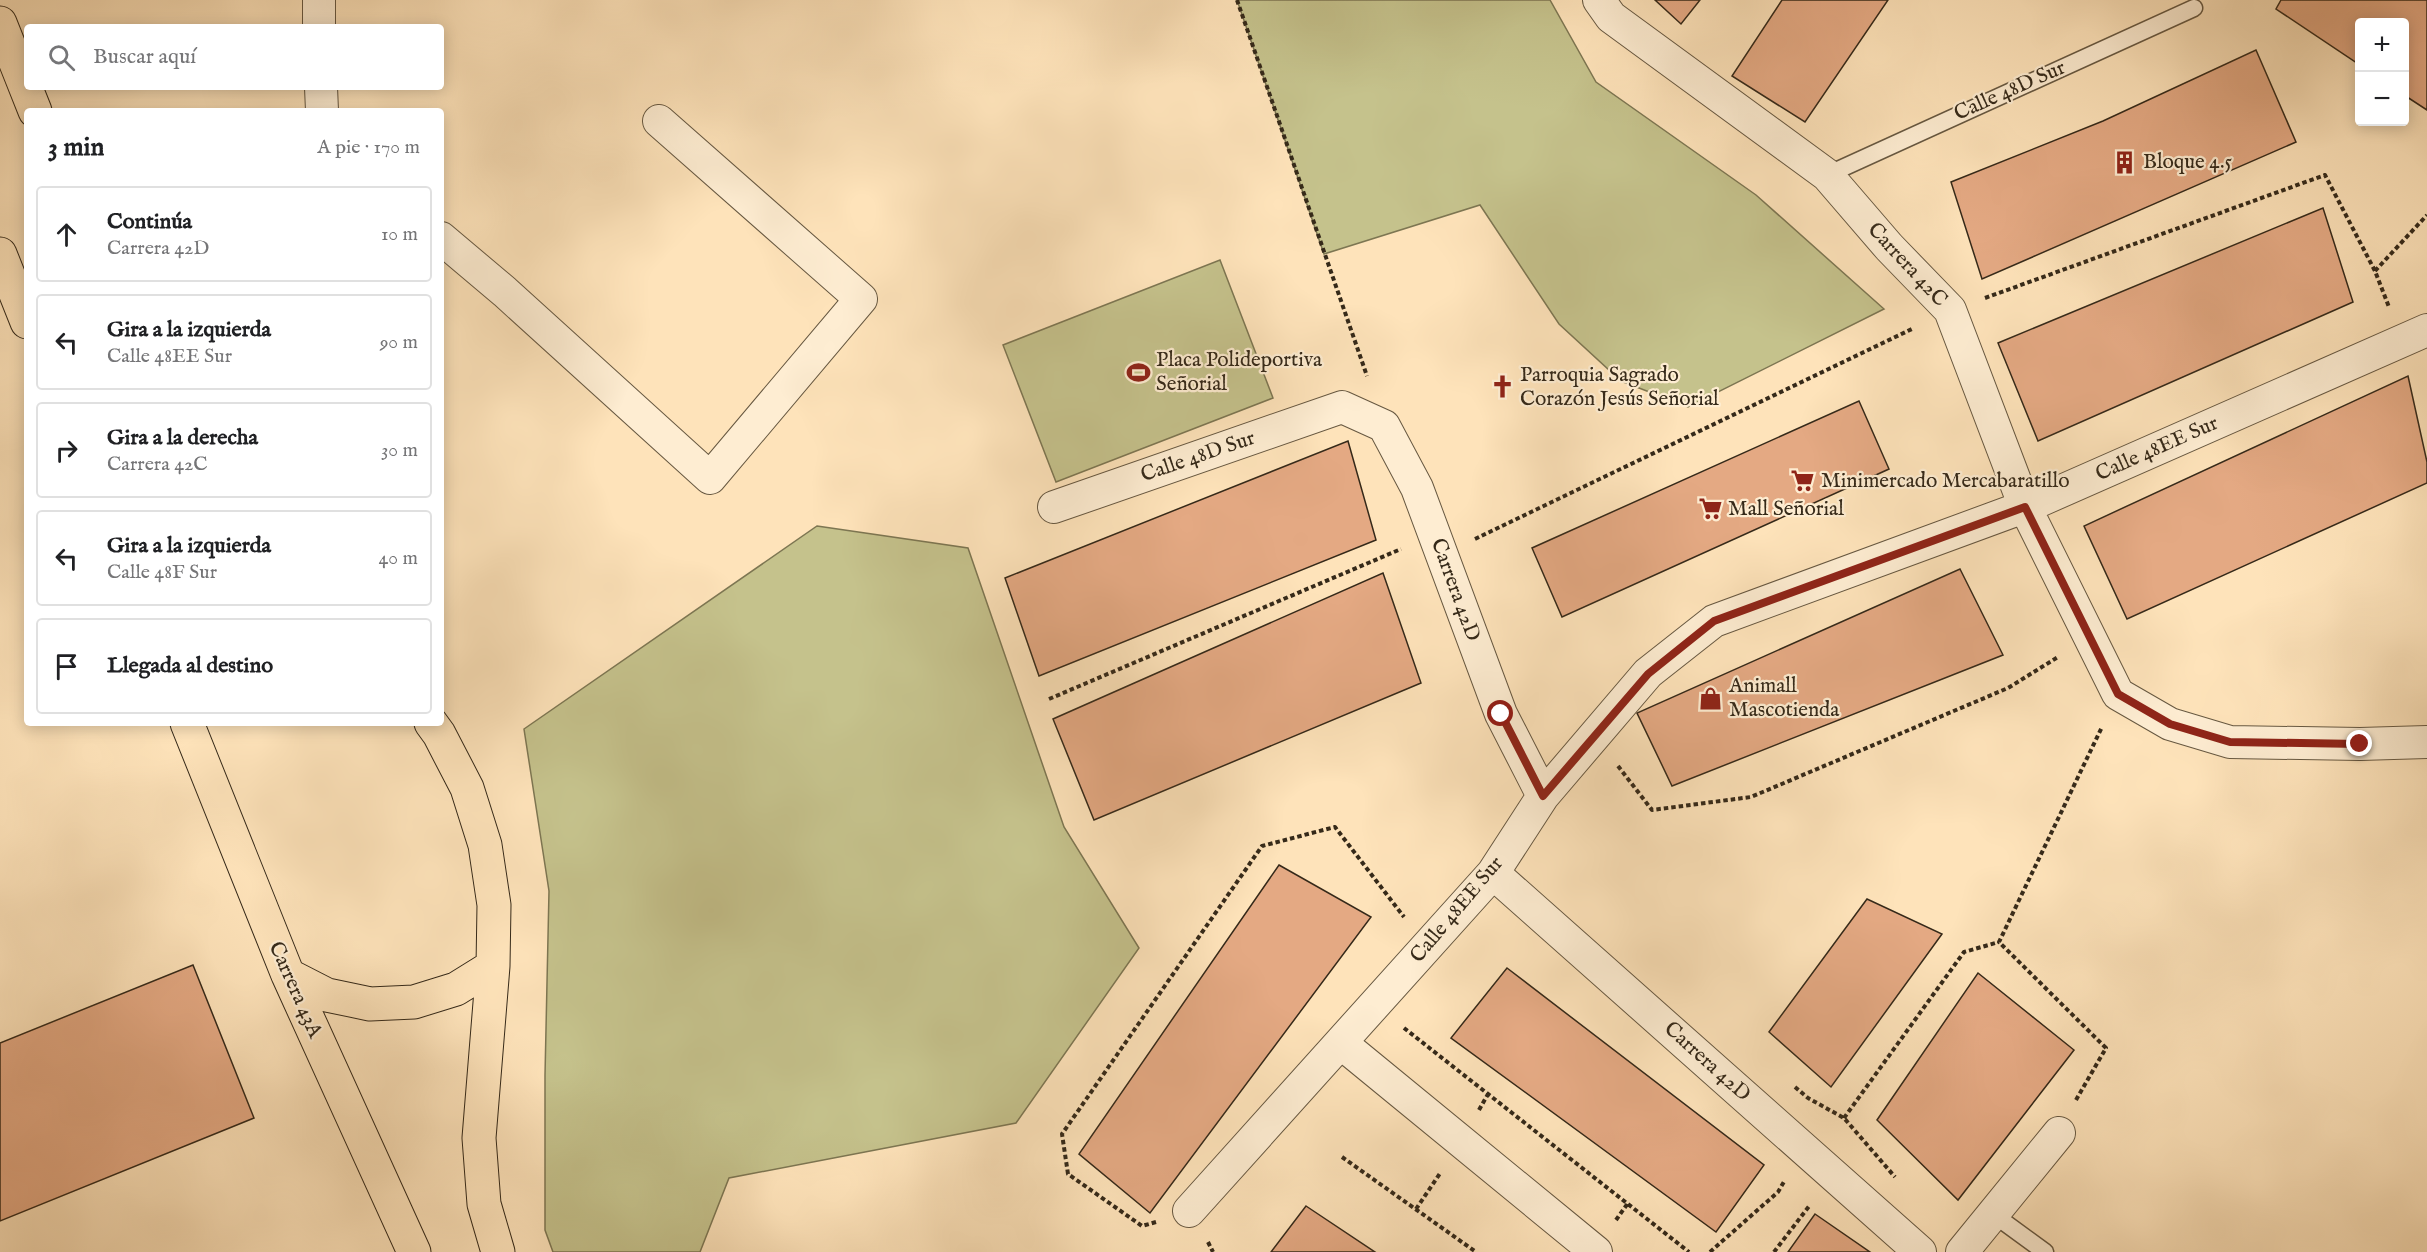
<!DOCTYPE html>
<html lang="es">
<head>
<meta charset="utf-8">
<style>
  :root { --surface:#fff; --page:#f2f2f2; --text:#202124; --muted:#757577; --line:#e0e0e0 }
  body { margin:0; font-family:"IM FELL English",serif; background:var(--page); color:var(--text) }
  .controls { position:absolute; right:18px; top:18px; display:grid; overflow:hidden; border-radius:6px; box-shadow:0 3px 15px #0003 }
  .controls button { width:54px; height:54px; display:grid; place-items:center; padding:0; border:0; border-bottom:2px solid var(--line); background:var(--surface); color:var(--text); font:30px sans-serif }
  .stop { position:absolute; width:18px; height:18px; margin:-14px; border:4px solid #8f2418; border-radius:50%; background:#fff }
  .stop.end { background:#8f2418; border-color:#fff; box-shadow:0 2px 6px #0008 }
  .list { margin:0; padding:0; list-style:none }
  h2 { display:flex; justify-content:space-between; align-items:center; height:78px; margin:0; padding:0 24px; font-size:26px }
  h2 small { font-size:20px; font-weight:400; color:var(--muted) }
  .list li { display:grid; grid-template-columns:39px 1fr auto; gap:18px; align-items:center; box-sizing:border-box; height:96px; margin:0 12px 12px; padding:0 12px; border:2px solid var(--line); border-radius:6px }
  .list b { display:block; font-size:22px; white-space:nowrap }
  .list p { margin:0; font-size:20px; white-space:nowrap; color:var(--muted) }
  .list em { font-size:20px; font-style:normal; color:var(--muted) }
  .icon { flex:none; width:33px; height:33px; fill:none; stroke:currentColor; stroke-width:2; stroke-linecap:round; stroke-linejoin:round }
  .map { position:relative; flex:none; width:2427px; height:1252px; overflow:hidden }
  .search { position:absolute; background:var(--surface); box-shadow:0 3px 15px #0003; left:24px; top:24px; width:420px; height:66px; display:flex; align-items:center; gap:15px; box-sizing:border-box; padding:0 21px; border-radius:6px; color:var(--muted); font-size:22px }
  .panel { position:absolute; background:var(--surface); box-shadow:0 3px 15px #0003; left:24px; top:108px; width:420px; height:618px; border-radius:6px }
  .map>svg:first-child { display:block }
  .green { fill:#c5c28c; stroke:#7d7652; stroke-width:1.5 }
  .building { fill:#e4a983; stroke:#352919; stroke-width:1.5 }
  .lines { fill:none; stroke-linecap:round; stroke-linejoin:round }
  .lane-casing { stroke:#675841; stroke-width:19 }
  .street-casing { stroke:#675841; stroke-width:34 }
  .primary-casing { stroke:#352919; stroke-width:35 }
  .path { stroke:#352919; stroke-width:4; stroke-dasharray:4.5 3; stroke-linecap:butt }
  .lane { stroke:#feedd2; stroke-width:16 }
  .street { stroke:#feedd2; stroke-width:32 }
  .primary { stroke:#fee3ba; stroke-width:33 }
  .route { stroke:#8f2418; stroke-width:8 }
  .labels { text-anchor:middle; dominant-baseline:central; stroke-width:4.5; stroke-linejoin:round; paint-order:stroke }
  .street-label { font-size:21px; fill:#352919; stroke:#feedd2 }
  .poi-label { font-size:21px; fill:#352919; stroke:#feedd2; text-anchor:start }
</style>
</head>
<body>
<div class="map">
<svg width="2427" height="1252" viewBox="0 0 2427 1252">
  <rect width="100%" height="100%" fill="#fee3ba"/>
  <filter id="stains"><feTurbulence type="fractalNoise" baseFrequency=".00333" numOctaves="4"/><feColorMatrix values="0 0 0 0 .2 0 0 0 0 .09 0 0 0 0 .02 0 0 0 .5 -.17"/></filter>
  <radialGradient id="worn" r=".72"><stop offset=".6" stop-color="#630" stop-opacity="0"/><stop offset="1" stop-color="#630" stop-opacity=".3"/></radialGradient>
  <path class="green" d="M1237,0H1550L1596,82L1756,195L1884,309L1688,407L1621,381L1559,324L1480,205L1324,254Z
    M1220,260L1273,398L1056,482L1003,345Z
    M817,526L968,548L1064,827L1139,948L1016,1123L729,1178L700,1252H553L545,1230V1075L549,891L524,729Z"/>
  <path class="building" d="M1655,0H1700L1681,24Z
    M1782,0H1888L1805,122L1732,76Z
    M2281,0H2427V110L2404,95V22H2360V65L2276,9Z
    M2256,50L2296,142L1982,279L1951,182L2103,121Z
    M2323,208L2353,302L2038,441L1998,343Z
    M2408,376L2427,462V483L2127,619L2084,526Z
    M1859,401L1889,469L1562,617L1532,548Z
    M1348,441L1376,540L1039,676L1005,578Z
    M1960,569L2003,655L1672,786L1637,713Z
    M1383,573L1421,683L1094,820L1053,719Z
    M1279,865L1371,917L1150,1213L1079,1154Z
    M1867,899L1942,934L1831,1087L1769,1032Z
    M193,965L254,1118L0,1221V1043Z
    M1507,968L1764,1165L1716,1232L1451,1038Z
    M1978,973L2074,1050L1958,1200L1877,1120Z
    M1306,1206L1375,1252H1271Z
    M1815,1214L1870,1252H1788Z"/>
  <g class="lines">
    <defs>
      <path id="lane" d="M1827,175L2194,8
        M1993,1214L2045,1252"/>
      <path id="street" d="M1599,0L1611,17L1827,175L1889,247L1950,310L2025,507L2118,694L2170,724L2230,742L2360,744L2427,742
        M319,27V0
        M321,87L322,111
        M441,238L505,292L710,478L861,299L659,121
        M1054,507L1342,407L1384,426L1417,488L1501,714L1543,796
        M1493,873L1920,1252
        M1341,1043L1596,1252
        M1189,1211L1493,873L1543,796L1648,673L1714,621L2032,504L2427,330
        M1962,1252L2059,1133"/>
      <path id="primary" d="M0,23L35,111
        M0,254L27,322
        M187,723L288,975L414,1252
        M431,723L439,734L467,788L485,845L494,905L493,966L479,1138L484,1204L498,1252
        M288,975L327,995L370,1004L414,1002L456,989L493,966"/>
    </defs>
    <use href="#lane" class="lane-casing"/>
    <use href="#street" class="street-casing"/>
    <use href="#primary" class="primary-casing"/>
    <path class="path" d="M1237,0L1367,376
      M2375,271L2427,215
      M1985,298L2325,175L2375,271L2389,307
      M1475,539L1914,328
      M1049,699L1401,549
      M1618,766L1652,810L1751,797L2008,688L2058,657
      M1404,1028L1689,1252
      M1795,1087L1808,1098L1844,1118L1895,1177
      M2076,1100L2106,1048L1999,942L2102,727
      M1479,1110L1488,1094
      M1844,1118L1964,952L1999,942
      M1342,1157L1476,1252
      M1416,1209L1441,1172
      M1616,1220L1628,1203
      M1156,1222L1142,1226L1068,1174L1062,1134L1262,846L1335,827L1404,917
      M1208,1242L1213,1252
      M1710,1252L1778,1192L1785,1180
      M1774,1252L1810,1205"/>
    <use href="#lane" class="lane"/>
    <use href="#street" class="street"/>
    <use href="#primary" class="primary"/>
  </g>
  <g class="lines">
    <path class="route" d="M1501,714L1543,796L1648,674L1714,621L2025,507L2118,694L2170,724L2230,742L2360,744"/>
  </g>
  <defs>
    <symbol id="building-bare" viewBox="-9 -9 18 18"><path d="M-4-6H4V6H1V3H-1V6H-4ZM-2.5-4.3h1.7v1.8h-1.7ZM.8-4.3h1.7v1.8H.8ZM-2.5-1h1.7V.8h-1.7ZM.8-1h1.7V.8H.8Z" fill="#8f2418" stroke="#feedd2" stroke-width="2.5" paint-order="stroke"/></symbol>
    <symbol id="stadium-bare" viewBox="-9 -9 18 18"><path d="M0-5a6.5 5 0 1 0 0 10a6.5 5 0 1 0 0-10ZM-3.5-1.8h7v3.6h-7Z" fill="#8f2418" stroke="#feedd2" stroke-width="2.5" paint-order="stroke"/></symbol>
    <symbol id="church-bare" viewBox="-9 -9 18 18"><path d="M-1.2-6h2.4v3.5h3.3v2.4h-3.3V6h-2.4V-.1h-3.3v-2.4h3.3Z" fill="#8f2418" stroke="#feedd2" stroke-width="2.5" paint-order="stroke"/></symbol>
    <symbol id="supermarket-bare" viewBox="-9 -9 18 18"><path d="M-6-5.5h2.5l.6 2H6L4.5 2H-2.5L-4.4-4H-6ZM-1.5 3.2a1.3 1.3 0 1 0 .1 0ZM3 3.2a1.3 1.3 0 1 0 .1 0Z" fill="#8f2418" stroke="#feedd2" stroke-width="2.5" paint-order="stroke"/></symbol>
    <symbol id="shop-bare" viewBox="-9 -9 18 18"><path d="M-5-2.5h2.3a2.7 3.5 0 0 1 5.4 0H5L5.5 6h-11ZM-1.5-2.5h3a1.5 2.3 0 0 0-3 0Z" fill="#8f2418" stroke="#feedd2" stroke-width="2.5" paint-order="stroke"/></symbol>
  </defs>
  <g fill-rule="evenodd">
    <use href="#building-bare" x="2108" y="146" width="33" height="33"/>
    <use href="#stadium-bare" x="1122" y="356" width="33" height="33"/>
    <use href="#church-bare" x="1486" y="370" width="33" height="33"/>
    <use href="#supermarket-bare" x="1786" y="464" width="33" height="33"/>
    <use href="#supermarket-bare" x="1694" y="492" width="33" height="33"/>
    <use href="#shop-bare" x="1694" y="682" width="33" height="33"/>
  </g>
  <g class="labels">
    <g class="street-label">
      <text transform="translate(2010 91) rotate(-24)">Calle 48D Sur</text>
      <text transform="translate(1907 265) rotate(47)">Carrera 42C</text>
      <text transform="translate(2157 449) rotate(-24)">Calle 48EE Sur</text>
      <text transform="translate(1198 457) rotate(-19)">Calle 48D Sur</text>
      <text transform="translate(1455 590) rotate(70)">Carrera 42D</text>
      <text transform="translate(1457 910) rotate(-50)">Calle 48EE Sur</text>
      <text transform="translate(295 990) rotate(66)">Carrera 43A</text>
      <text transform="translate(1707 1062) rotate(42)">Carrera 42D</text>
    </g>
    <g class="poi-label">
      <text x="2143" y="162">Bloque 4.5</text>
      <text x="1156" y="360">Placa Polideportiva<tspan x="1156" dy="24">Señorial</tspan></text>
      <text x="1520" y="375">Parroquia Sagrado<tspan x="1520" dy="24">Corazón Jesús Señorial</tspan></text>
      <text x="1821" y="481">Minimercado Mercabaratillo</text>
      <text x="1728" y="509">Mall Señorial</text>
      <text x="1729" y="686">Animall<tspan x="1729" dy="24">Mascotienda</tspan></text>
    </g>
  </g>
  <rect width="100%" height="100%" filter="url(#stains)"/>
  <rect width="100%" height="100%" fill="url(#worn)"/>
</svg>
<div class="controls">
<button>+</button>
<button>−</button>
</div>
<div class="stop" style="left:1501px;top:714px"></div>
<div class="stop end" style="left:2360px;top:744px"></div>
<div class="search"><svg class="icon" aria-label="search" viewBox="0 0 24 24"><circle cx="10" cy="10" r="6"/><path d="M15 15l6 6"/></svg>Buscar aquí</div>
<section class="panel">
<h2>3 min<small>A pie · 170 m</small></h2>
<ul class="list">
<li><svg class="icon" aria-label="ahead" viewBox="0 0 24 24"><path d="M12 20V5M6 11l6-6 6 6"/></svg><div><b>Continúa</b><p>Carrera 42D</p></div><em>10 m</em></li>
<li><svg class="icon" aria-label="left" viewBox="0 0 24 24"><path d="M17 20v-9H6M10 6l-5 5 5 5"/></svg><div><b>Gira a la izquierda</b><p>Calle 48EE Sur</p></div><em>90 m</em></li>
<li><svg class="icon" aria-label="right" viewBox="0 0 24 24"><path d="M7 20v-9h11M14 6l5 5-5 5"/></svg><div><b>Gira a la derecha</b><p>Carrera 42C</p></div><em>30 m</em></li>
<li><svg class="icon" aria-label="left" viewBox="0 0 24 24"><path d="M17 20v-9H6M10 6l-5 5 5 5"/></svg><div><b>Gira a la izquierda</b><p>Calle 48F Sur</p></div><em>40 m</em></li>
<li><svg class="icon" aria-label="arrive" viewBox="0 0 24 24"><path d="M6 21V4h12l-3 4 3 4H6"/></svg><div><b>Llegada al destino</b></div></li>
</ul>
</section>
</div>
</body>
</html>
